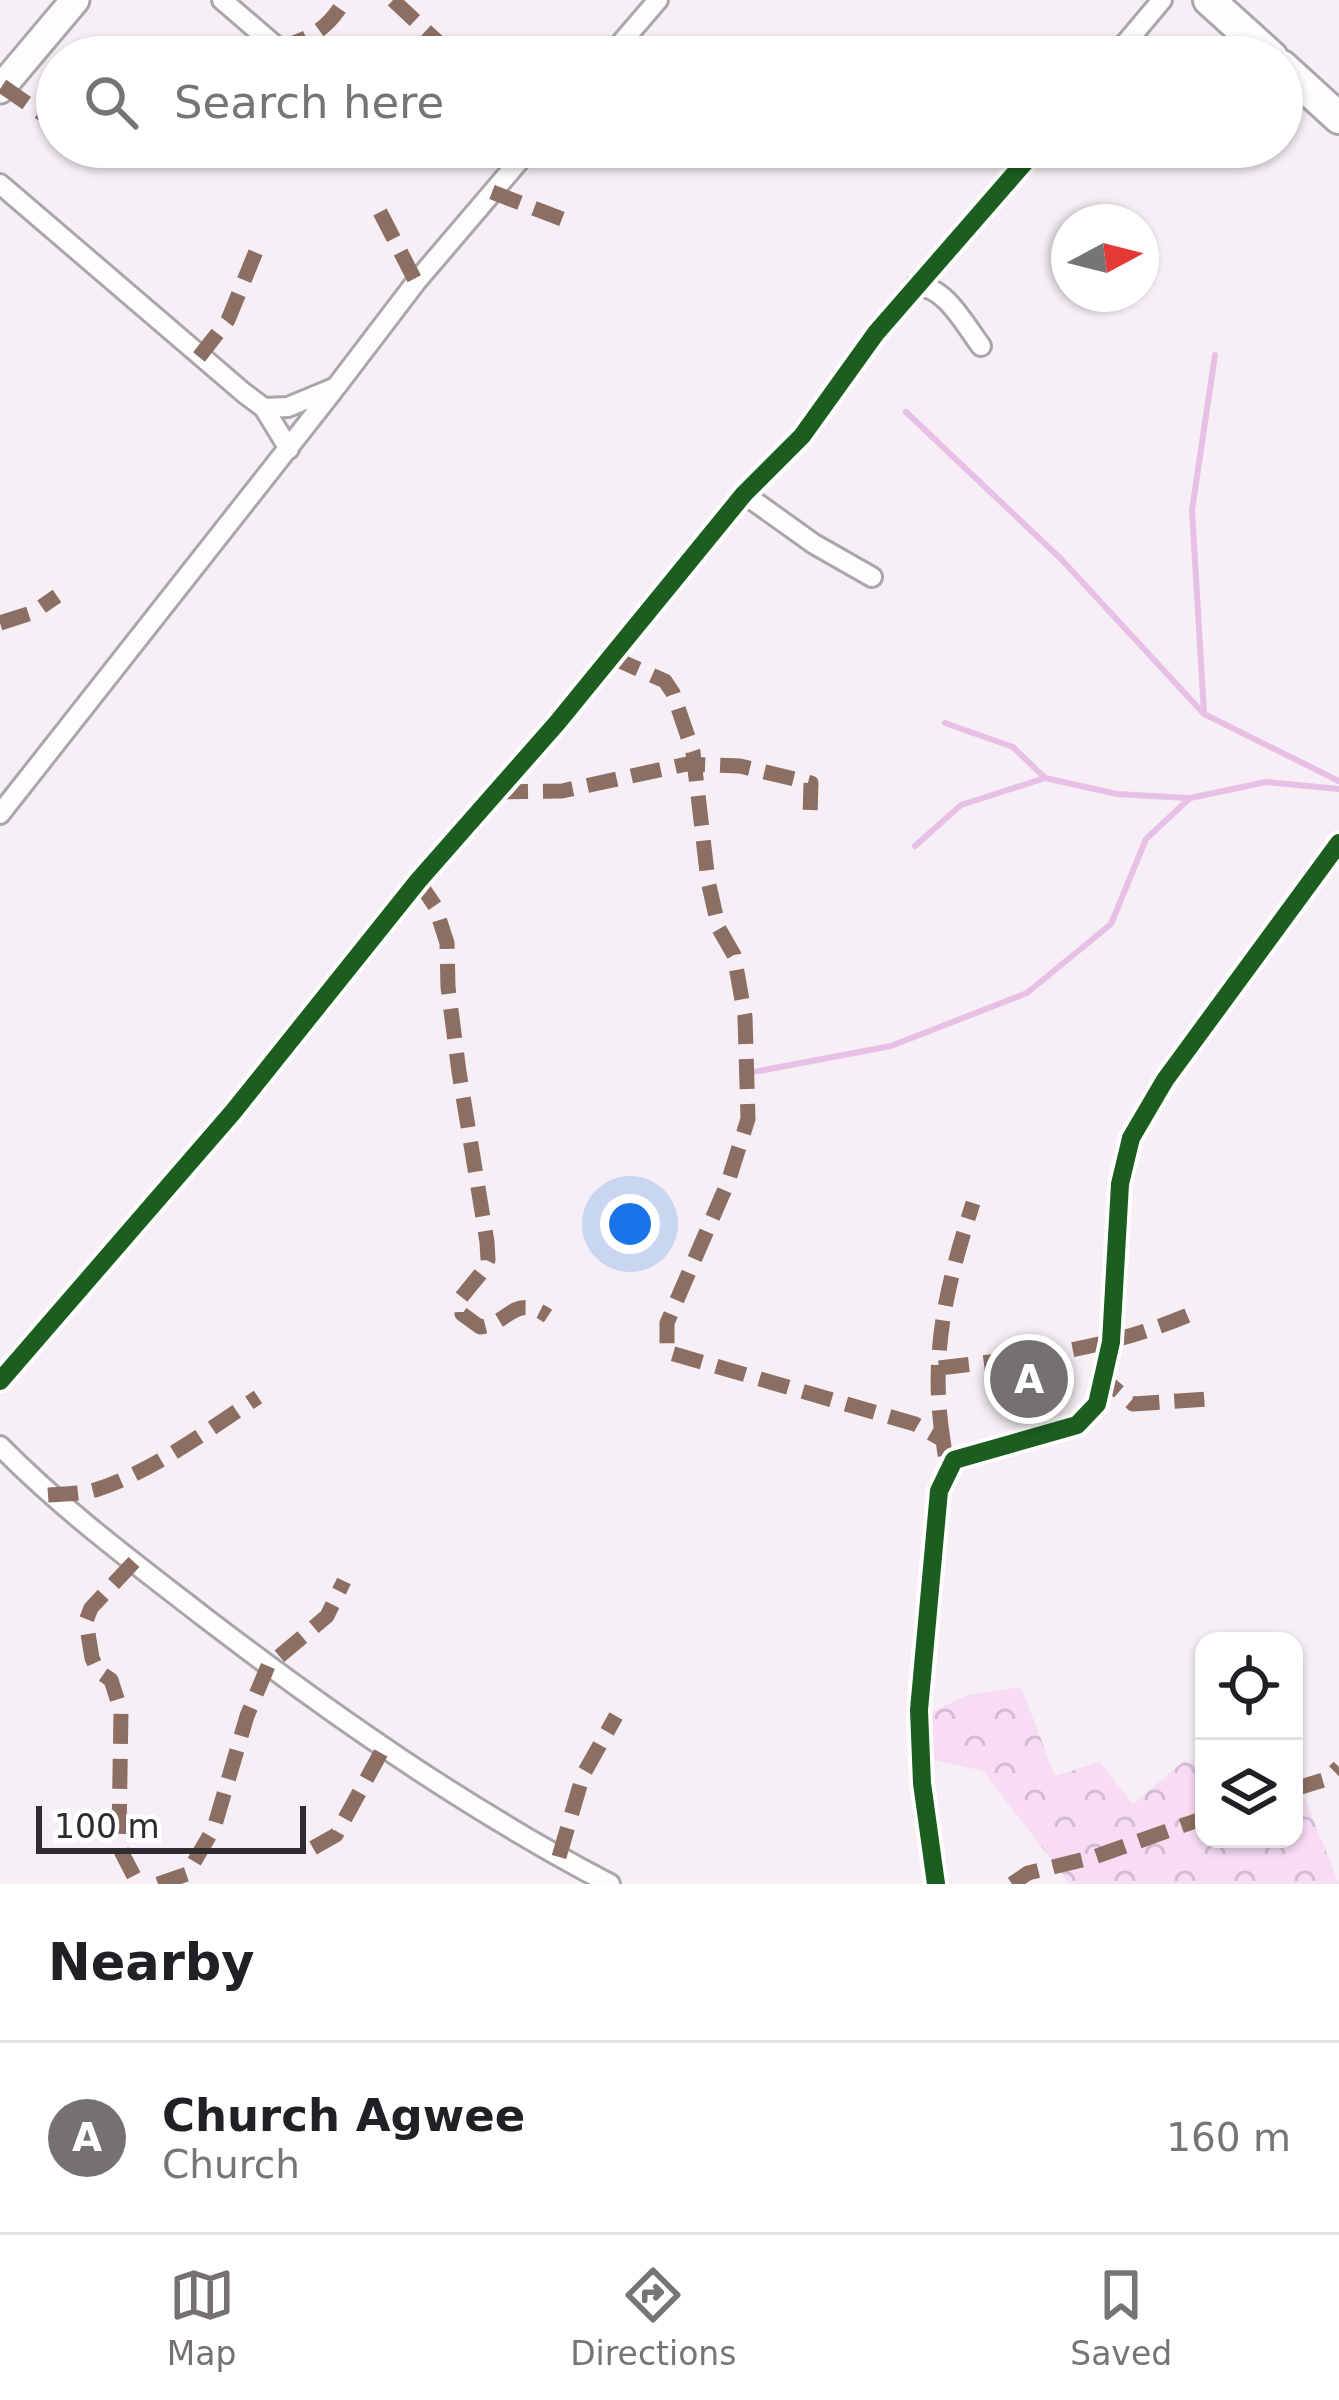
<!DOCTYPE html>
<html lang="en">
<head>
<meta charset="utf-8">
<style>
  :root { --surface:#fff; --page:#f6f6f6; --text:#202124; --muted:#757577; --line:#e0e0e0; --accent:#757074 }
  body { margin:0; font-family:"DejaVu Sans",sans-serif; background:var(--page); color:var(--text) }
  .controls { position:absolute; right:36px; bottom:36px; display:grid; overflow:hidden; border-radius:24px; box-shadow:0 3px 9px #0004 }
  .controls button { width:108px; height:108px; display:grid; place-items:center; padding:0; border:0; border-bottom:3px solid var(--line); background:var(--surface); color:var(--text); font:60px sans-serif }
  .compass { position:absolute; left:1051px; top:204px; width:108px; height:108px; border-radius:50%; background:var(--surface); box-shadow:0 3px 9px #0004; rotate:83deg }
  .scale { position:absolute; left:36px; bottom:30px; width:270px; box-sizing:border-box; padding-left:12px; border:6px solid #2f2b2f; border-top:0; font-size:33px; line-height:42px; white-space:nowrap; color:#2f2b2f; -webkit-text-stroke:9px #fff; paint-order:stroke }
  .you { position:absolute; left:630px; top:1224px; width:42px; height:42px; margin:-30px; border:9px solid #fff; border-radius:50%; background:#1a73e8; box-shadow:0 0 0 18px #1a73e833 }
  .badge { display:grid; place-items:center; width:78px; height:78px; border-radius:50%; background:var(--accent); color:#fff; font-size:39px; font-weight:700 }
  .pin { position:absolute; translate:-50% -50%; border:6px solid #fff; box-shadow:0 3px 12px #0006 }
  .list { margin:0; padding:0; list-style:none }
  h2 { display:flex; justify-content:space-between; align-items:center; height:156px; margin:0; padding:0 48px; font-size:51px }
  h2 small { font-size:39px; font-weight:400; color:var(--muted) }
  .list li { display:grid; grid-template-columns:78px 1fr auto; gap:36px; align-items:center; box-sizing:border-box; height:192px; padding:0 48px; border-top:3px solid var(--line) }
  .list b { display:block; font-size:45px; white-space:nowrap }
  .list p { margin:0; font-size:39px; white-space:nowrap; color:var(--muted) }
  .list em { font-size:39px; font-style:normal; color:var(--muted) }
  .icon { flex:none; width:66px; height:66px; fill:none; stroke:currentColor; stroke-width:2; stroke-linecap:round; stroke-linejoin:round }
  .map { position:relative; flex:none; width:1339px; height:1884px; overflow:hidden }
  .search { position:absolute; background:var(--surface); box-shadow:0 3px 9px #0004; left:36px; right:36px; top:36px; height:132px; display:flex; align-items:center; gap:30px; box-sizing:border-box; padding:0 42px; border-radius:66px; color:var(--muted); font-size:45px }
  .sheet { height:348px; background:var(--surface) }
  nav { display:flex; justify-content:space-around; align-items:center; box-sizing:border-box; height:168px; border-top:3px solid var(--line); background:var(--surface); font-size:33px; color:var(--muted) }
  nav a { display:grid; justify-items:center; gap:6px }
  nav .on { color:var(--accent) }
  .map>svg:first-child { display:block }
  .forest { fill:url(#forest-crowns) }
  .lines { fill:none; stroke-linecap:round; stroke-linejoin:round }
  .stream { stroke:#e9c0e5; stroke-width:6 }
  .street-casing { stroke:#aba6aa; stroke-width:24 }
  .secondary-casing { stroke:#aba6aa; stroke-width:33 }
  .primary-casing { stroke:#aba6aa; stroke-width:36 }
  .street { stroke:#fefdfe; stroke-width:18 }
  .secondary { stroke:#fefdfe; stroke-width:27 }
  .primary { stroke:#fefdfe; stroke-width:30 }
  .quiet { stroke:#8d6e63; stroke-width:15; stroke-dasharray:30 15; stroke-linecap:butt }
  .cycleway-casing { stroke:#fff; stroke-width:26 }
  .cycleway { stroke:#1b5e20; stroke-width:18 }
</style>
</head>
<body>
<div class="map">
<svg width="1339" height="1884" viewBox="0 0 1339 1884">
  <defs>
    <pattern id="forest-crowns" width="20" height="18" patternUnits="userSpaceOnUse" patternTransform="scale(3)"><rect width="20" height="18" fill="#f7dcf4"/><path d="M2 6a3 3 0 1 1 6 0M12 15a3 3 0 1 1 6 0" fill="none" stroke="#d4bdd2"/></pattern>
  </defs>
  <rect width="100%" height="100%" fill="#f6eff5"/>
  <path class="forest" d="M1021,1687L1055,1776L1100,1762L1133,1804L1184,1761L1204,1767V1839H1294V1796L1305,1799L1339,1884H1070L983,1771L931,1759L922,1717L967,1695Z"/>
  <g class="lines">
    <path class="stream" d="M906,412L1061,559L1204,714L1339,781
      M1204,714L1192,510L1215,355
      M945,723L1013,747L1045,778L1117,794L1187,798
      M915,846L961,805L1045,778
      M748,1073L891,1046L1027,993L1111,924L1146,839L1190,798L1266,782L1339,789"/>
    <defs>
      <path id="street" d="M222,0L278,48
        M609,57L658,0
        M1114,57L1162,0
        M0,184L244,393L264,408L288,407L336,387L416,282L531,147
        M915,286C944,284 965,325 981,346
        M264,408L289,449
        M744,494L814,544L872,577
        M0,814L333,391
        M0,1381L233,1112L418,881L557,723L744,494L802,436L876,333L1038,147
        M0,1446C63,1510 133,1562 204,1617C332,1715 467,1809 610,1884
        M936,1884L922,1783L919,1710L939,1491L954,1460L1077,1425L1097,1404L1111,1342L1120,1184L1131,1138L1165,1080L1339,843"/>
      <path id="secondary" d="M0,89L75,0"/>
      <path id="primary" d="M1209,0L1272,57
        M1282,66L1339,118"/>
    </defs>
    <use href="#street" class="street-casing"/>
    <use href="#secondary" class="secondary-casing"/>
    <use href="#primary" class="primary-casing"/>
    <use href="#street" class="street"/>
    <use href="#secondary" class="secondary"/>
    <use href="#primary" class="primary"/>
    <path class="quiet" d="M393,0L454,57
      M278,48C311,38 327,30 345,0
      M2,86L57,124
      M168,147L186,161
      M526,147L528,150
      M492,192L575,224
      M380,212L416,282
      M199,357L228,320L261,239
      M0,623L34,612L57,596
      M611,657L665,681L673,693L693,752L708,881L719,929L734,955L745,1017L748,1119L728,1182L667,1323V1352L915,1424L943,1440L947,1469
      M498,792L562,791L687,764L740,766L811,783L810,815
      M418,881L435,906L447,943L448,987L459,1072L487,1242L488,1260L482,1272L460,1299L462,1314L480,1327C511,1323 513,1293 548,1316
      M939,1368C1034,1357 1109,1350 1198,1311
      M1101,1369L1105,1380L1133,1404L1207,1399
      M943,1440C929,1354 947,1284 973,1203
      M48,1495C64,1494 80,1494 95,1490C150,1473 210,1429 258,1397
      M134,1562L91,1608L86,1621L92,1658L98,1671L111,1680L121,1711L119,1835L122,1853L138,1884
      M1294,1789L1327,1779L1339,1767
      M313,1848L336,1835L384,1747
      M559,1857L583,1775L616,1716
      M158,1884L187,1874L214,1828L247,1716L268,1666L327,1616L344,1581
      M1012,1884L1028,1873L1094,1857L1204,1818"/>
    <defs>
      <path id="cycleway" d="M0,1381L233,1112L418,881L557,723L744,494L802,436L876,333L1038,147
        M936,1884L922,1783L919,1710L939,1491L954,1460L1077,1425L1097,1404L1111,1342L1120,1184L1131,1138L1165,1080L1339,843"/>
    </defs>
    <use href="#cycleway" class="cycleway-casing"/>
    <use href="#cycleway" class="cycleway"/>
  </g>
</svg>
<div class="controls">
<button><svg class="icon" aria-label="locate" viewBox="0 0 24 24"><circle cx="12" cy="12" r="6"/><path d="M12 2v4M12 18v4M2 12h4M18 12h4"/></svg></button>
<button><svg class="icon" aria-label="layers" viewBox="0 0 24 24"><path d="M12 4l9 5-9 5-9-5zM3 14l9 5 9-5"/></svg></button>
</div>
<svg class="compass" viewBox="-18 -18 36 36"><path d="M0-13l5 13h-10z" fill="#e53935"/><path d="M0 13l5-13h-10z" fill="#757577"/></svg>
<div class="scale">100 m</div>
<div class="you"></div>
<div class="pin badge" style="left:1029px;top:1379px">A</div>
<div class="search"><svg class="icon" aria-label="search" viewBox="0 0 24 24"><circle cx="10" cy="10" r="6"/><path d="M15 15l6 6"/></svg>Search here</div>
</div>
<section class="sheet">
<h2>Nearby<small></small></h2>
<ul class="list">
<li><span class="badge">A</span><div><b>Church Agwee</b><p>Church</p></div><em>160 m</em></li>
</ul>
</section>
<nav>
<a class="on"><svg class="icon" aria-label="map" viewBox="0 0 24 24"><path d="M3 6l6-2 6 2 6-2v14l-6 2-6-2-6 2zM9 4v14M15 6v14"/></svg>Map</a>
<a><svg class="icon" aria-label="directions" viewBox="0 0 24 24"><path d="M12 3l9 9-9 9-9-9zM9 14v-3h6M13 9l2 2-2 2"/></svg>Directions</a>
<a><svg class="icon" aria-label="saved" viewBox="0 0 24 24"><path d="M7 4h10v16l-5-4-5 4z"/></svg>Saved</a>
</nav>
</body>
</html>
